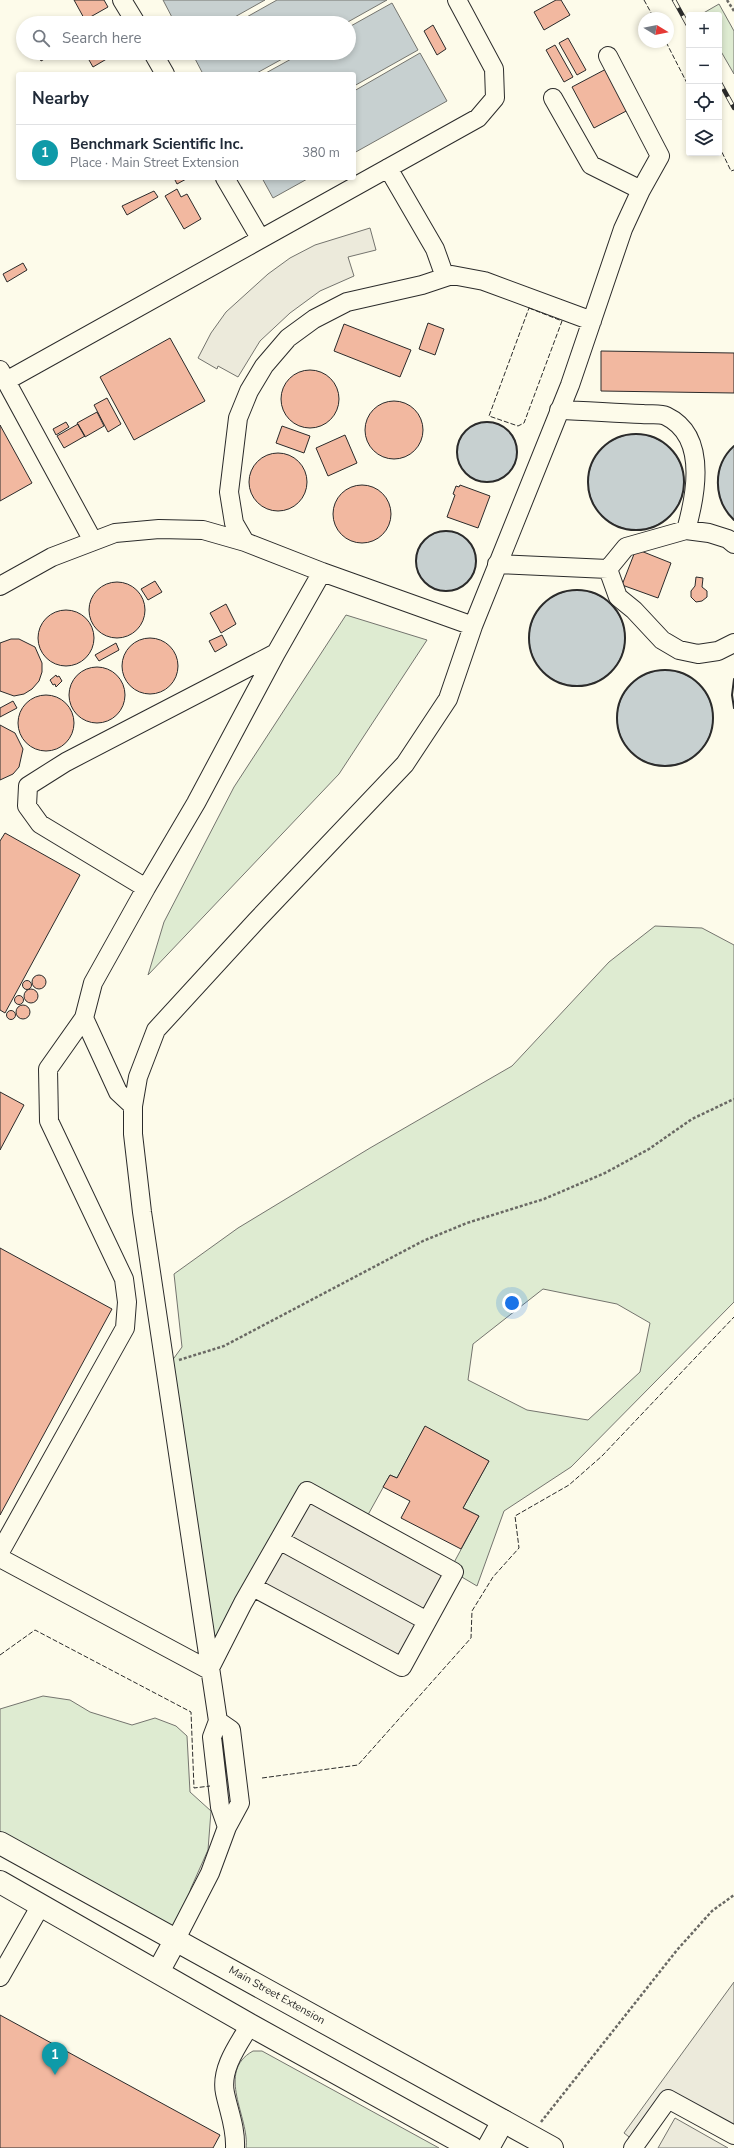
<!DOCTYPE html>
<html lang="en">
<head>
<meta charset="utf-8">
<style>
  :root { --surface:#fff; --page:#f6f6f7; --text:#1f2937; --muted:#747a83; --line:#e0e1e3; --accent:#2563eb }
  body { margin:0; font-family:"Nunito Sans",sans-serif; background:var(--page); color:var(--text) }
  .controls { position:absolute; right:12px; top:12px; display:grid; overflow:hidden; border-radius:4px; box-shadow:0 2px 6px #0003 }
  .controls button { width:36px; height:36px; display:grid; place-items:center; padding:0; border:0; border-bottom:1px solid var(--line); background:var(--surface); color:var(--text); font:20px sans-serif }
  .compass { position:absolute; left:638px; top:12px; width:36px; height:36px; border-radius:50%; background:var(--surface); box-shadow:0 2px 6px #0003; rotate:100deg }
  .you { position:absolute; left:512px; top:1303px; width:14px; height:14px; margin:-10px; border:3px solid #fff; border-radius:50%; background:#1a73e8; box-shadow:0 0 0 6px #1a73e833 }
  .badge { display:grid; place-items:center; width:26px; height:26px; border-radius:50%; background:var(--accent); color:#fff; font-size:13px; font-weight:700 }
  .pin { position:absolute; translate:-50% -33px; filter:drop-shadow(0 1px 2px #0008) }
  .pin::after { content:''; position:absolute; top:21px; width:14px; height:12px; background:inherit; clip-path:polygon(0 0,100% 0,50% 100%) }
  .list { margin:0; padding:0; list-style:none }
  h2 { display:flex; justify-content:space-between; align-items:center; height:52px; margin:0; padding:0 16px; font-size:17px }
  h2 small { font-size:13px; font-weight:400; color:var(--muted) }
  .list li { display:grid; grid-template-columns:26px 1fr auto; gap:12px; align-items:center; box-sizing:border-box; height:56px; padding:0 16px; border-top:1px solid var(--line) }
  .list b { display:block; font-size:15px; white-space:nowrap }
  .list p { margin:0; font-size:13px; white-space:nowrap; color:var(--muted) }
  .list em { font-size:13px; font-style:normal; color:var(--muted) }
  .icon { flex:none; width:22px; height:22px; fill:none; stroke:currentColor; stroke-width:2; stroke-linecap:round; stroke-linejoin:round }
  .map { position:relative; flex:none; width:734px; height:2148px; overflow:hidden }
  .search { position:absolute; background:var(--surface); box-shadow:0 2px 6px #0003; left:16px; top:16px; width:340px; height:44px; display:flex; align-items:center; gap:10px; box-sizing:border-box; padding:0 14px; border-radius:22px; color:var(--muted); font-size:15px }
  .panel { position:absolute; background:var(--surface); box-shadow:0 2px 6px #0003; left:16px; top:72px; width:340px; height:108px; border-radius:4px }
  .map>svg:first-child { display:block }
  .green { fill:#deebd1; stroke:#74746e; fill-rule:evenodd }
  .parking { fill:#eceadb; stroke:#74746e }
  .water { fill:#c7d0d0; stroke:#74746e }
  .building { fill:#f2b8a0; stroke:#2b2b2b }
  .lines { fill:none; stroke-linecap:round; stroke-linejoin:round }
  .minor-casing { stroke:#2b2b2b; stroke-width:20 }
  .major-casing { stroke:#2b2b2b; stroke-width:24 }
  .highway-casing { stroke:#2b2b2b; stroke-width:24 }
  .path { stroke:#6a6964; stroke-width:2.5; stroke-dasharray:3 2; stroke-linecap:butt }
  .minor { stroke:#fdfbea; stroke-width:18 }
  .major { stroke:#fdfbea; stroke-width:22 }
  .highway { stroke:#fdfbea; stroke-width:22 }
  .rail-casing { stroke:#2b2b2b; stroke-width:4.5 }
  .rail { stroke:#fdfbea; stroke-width:3; stroke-dasharray:9; stroke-linecap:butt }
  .fence { stroke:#2b2b2b; stroke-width:1; stroke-dasharray:5 2; stroke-linecap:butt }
  .wall { stroke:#2b2b2b; stroke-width:2 }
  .labels { text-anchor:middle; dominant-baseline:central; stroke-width:3; stroke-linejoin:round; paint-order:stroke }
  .street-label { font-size:11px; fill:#2b2b2b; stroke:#fdfbea }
</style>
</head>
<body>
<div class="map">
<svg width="734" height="2148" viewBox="0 0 734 2148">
  <rect width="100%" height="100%" fill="#fdfbea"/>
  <path class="green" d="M719,4L734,31V74L719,48V15H700Z
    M346,615L427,640L339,774L148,975L164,922L234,787Z
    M655,926L702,928L734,945V1302L571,1467L504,1511L477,1586L450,1570L479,1516L463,1508L489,1461L425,1427L397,1478L390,1475L364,1522L307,1491L209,1670L166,1369L182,1347L174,1274L238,1228L370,1148L512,1066L609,962ZM543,1289L617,1304L650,1323L640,1372L588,1420L527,1410L468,1380L473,1344Z
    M43,1696L70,1700L90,1712L132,1725L155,1718L176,1726L187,1736L190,1792L211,1811L208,1850L191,1888L176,1939L0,1843V1709Z
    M253,2051H262L439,2148H246C250,2118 215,2072 253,2051Z"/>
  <path class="parking" d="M370,228L376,250L348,257L354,276L320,291L290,313L260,341L238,377L218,366L217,369L198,358L211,333L226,312L268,274L290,258L315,245Z
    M307,1491L454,1572L402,1667L254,1585Z
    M734,1982V2135L668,2099L637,2143L624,2133Z
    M675,2118L728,2148H658Z"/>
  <path class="water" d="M163,0H265L224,23H175Z
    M277,0H387L346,23H236Z
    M392,3L418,50L354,86V74H264L302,53H349V27Z
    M192,53H293L255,74H203Z
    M420,53L447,101L354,153V91Z
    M262,178H309L273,198Z
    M457 452a30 30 0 1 1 60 0a30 30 0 1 1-60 0Z
    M588 482a48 48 0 1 1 96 0a48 48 0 1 1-96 0Z
    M734,446V520C713,500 712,466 734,446Z
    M416 561a30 30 0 1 1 60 0a30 30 0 1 1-60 0Z
    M529 638a48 48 0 1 1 96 0a48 48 0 1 1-96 0Z
    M617 718a48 48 0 1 1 96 0a48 48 0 1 1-96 0Z"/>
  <path class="building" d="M74,0H104L108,7L85,20Z
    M556,0H561L570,15L544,30L534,12Z
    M433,25L446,49L437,55L424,31Z
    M568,38L586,70L577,75L559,43Z
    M555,45L573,77L564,82L546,50Z
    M37,53H55L41,61Z
    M85,53H108L110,57L93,67Z
    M608,68L630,109L594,128L572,87Z
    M174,178H188L177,184Z
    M177,189L181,197L187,194L201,219L184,229L165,196Z
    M154,191L158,197L127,215L122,206Z
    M23,263L27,270L7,282L3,274Z
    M428,323L444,329L435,355L419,349Z
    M344,324L411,350L400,377L334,351Z
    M170,338L205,401L134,440L100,377Z
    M601,351L734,353V393L601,391Z
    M281 399a29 29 0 1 1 58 0a29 29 0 1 1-58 0Z
    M107,398L121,424L108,432L94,405Z
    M365 430a29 29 0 1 1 58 0a29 29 0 1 1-58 0Z
    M97,412L104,426L85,437L77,423Z
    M66,422L69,427L56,435L53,429Z
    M78,424L85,436L64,448L57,436Z
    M0,425L32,483L0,501Z
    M282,426L310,436L304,453L276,443Z
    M345,435L357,463L328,476L316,448Z
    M249 482a29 29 0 1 1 58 0a29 29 0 1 1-58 0Z
    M460,485L490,496L478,528L447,517L455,495L453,494L456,486L459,487Z
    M333 514a29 29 0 1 1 58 0a29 29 0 1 1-58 0Z
    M636,549L671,563L658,598L622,585Z
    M696,577L703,578L702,587L707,591V597L702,601L696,602L691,597V591L695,586Z
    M155,581L162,592L148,600L141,589Z
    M89 610a28 28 0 1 1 56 0a28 28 0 1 1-56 0Z
    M226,604L236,624L221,633L210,613Z
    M38 638a28 28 0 1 1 56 0a28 28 0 1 1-56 0Z
    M222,635L227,645L215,652L209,641Z
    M122 666a28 28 0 1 1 56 0a28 28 0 1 1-56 0Z
    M11,639H19L35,647L42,663V672L39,681L32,689L24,694L14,696L0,691V643Z
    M116,643L119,650L99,661L95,655Z
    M69 695a28 28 0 1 1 56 0a28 28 0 1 1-56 0Z
    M56,675L57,677L59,676L62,681L56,687L55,684L53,685L50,680Z
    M18 723a28 28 0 1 1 56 0a28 28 0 1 1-56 0Z
    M13,701L17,708L0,717V708Z
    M0,725L15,733L23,749L19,767L13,774L0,780Z
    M5,833L80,875L5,1013L0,1010V841Z
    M32 982a7 7 0 1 1 14 0a7 7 0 1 1-14 0Z
    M22.5 985a4.5 4.5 0 1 1 9 0a4.5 4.5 0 1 1-9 0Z
    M24 996a7 7 0 1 1 14 0a7 7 0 1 1-14 0Z
    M14.5 1000a4.5 4.5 0 1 1 9 0a4.5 4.5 0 1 1-9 0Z
    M16 1012a7 7 0 1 1 14 0a7 7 0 1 1-14 0Z
    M6.5 1015a4.5 4.5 0 1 1 9 0a4.5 4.5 0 1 1-9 0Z
    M0,1092L24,1105L0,1150Z
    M0,1248L112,1309L0,1515Z
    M425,1426L489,1461L463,1508L479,1516L461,1549L401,1518L410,1501L383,1487L390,1475L397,1478Z
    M0,2015L220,2135L213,2148H0Z"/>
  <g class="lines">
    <defs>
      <path id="minor" d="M122,0L136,23
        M153,53L165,74
        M553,98L591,165L641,190
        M388,168L435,249L445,277
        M225,178L260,238
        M0,370L6,381L478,118L495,98L494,69L457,0
        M6,381L93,541
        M559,410C587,411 615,413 642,414C649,415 660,413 666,416C708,436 696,495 686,530
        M497,564L608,569
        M608,569L618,597L634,610L662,640L679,650L698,654L718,651L734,643
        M608,569L626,547L686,530L709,533L728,539L734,544
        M322,572L245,542L234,523L229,492L238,418L249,391L264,366L288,338L314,319L347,302L422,285L452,275L484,281L592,321
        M0,586L52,557L115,533L159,529L203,530L245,542
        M146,888L40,824L27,806L28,786L66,762L276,653
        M133,1106L118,1092L84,1018L93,983L146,888L196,803L276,653L322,572L473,626
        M279,1540L427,1621
        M0,1552L125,1328L127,1302L124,1279L49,1121L48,1069L84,1018
        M0,1558L209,1670L243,1603L307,1491L454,1572L402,1667L253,1587
        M218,1721L142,1212L133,1134V1106L138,1077L156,1030L256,921L405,764L448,699L473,626L570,385L623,229L641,190L660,156L608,56
        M176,1939L210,1873L227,1827L240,1803L231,1730L218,1721L212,1737L220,1807L227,1827
        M0,1977L41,1905
        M235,2148C236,2128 229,2112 225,2093C220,2069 238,2045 250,2025
        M633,2148L668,2099L734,2135"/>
      <path id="major" d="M0,1843L552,2148
        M0,1882L250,2025L472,2148
        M158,1972L176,1939"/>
      <path id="highway" d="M488,2148L503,2121"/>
    </defs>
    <use href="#minor" class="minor-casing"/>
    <use href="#major" class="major-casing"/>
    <use href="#highway" class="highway-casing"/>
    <path class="path" d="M727,0L734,11
      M179,1360L224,1346L423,1241L467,1223L544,1199L605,1173L649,1149L692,1119L734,1099
      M541,2122L677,1950L712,1911L734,1895"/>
    <use href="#minor" class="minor"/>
    <use href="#major" class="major"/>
    <use href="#highway" class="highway"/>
    <defs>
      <path id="rail" d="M674,0L689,27
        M719,81L734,108"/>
    </defs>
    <use href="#rail" class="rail-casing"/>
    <use href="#rail" class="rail"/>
    <path class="fence" d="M644,0L654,18
      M666,42L689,87
      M719,146L731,171L734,170
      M529,308L562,321L524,423L518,426L489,416Z
      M0,1655L35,1630L191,1712L194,1788L210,1786
      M262,1778L358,1765L471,1638L472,1611L493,1577L519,1548L515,1516L569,1485L602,1456L734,1317"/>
    <path class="wall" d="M457 452a30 30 0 1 1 60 0a30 30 0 1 1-60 0Z
      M588 482a48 48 0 1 1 96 0a48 48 0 1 1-96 0Z
      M734,446C712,466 713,500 734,520
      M416 561a30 30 0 1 1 60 0a30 30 0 1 1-60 0Z
      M529 638a48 48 0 1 1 96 0a48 48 0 1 1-96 0Z
      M617 718a48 48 0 1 1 96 0a48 48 0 1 1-96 0Z
      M734,679L732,695L734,708"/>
  </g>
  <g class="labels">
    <g class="street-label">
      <text transform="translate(277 1995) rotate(29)">Main Street Extension</text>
    </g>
  </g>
</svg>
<div class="controls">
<button>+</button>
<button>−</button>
<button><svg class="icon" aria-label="locate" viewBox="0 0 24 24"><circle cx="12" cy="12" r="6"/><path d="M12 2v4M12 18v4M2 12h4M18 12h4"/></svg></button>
<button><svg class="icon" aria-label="layers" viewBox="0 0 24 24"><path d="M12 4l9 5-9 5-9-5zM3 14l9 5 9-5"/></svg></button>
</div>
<svg class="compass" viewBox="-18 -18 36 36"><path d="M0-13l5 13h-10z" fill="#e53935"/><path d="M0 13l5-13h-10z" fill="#747a83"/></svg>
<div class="you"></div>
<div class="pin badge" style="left:55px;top:2075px;background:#0f9aa8">1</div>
<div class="search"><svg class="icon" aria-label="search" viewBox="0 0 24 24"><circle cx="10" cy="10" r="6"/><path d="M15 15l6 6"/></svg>Search here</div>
<section class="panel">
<h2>Nearby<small></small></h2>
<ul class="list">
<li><span class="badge" style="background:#0f9aa8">1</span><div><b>Benchmark Scientific Inc.</b><p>Place · Main Street Extension</p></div><em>380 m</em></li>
</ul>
</section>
</div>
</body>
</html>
